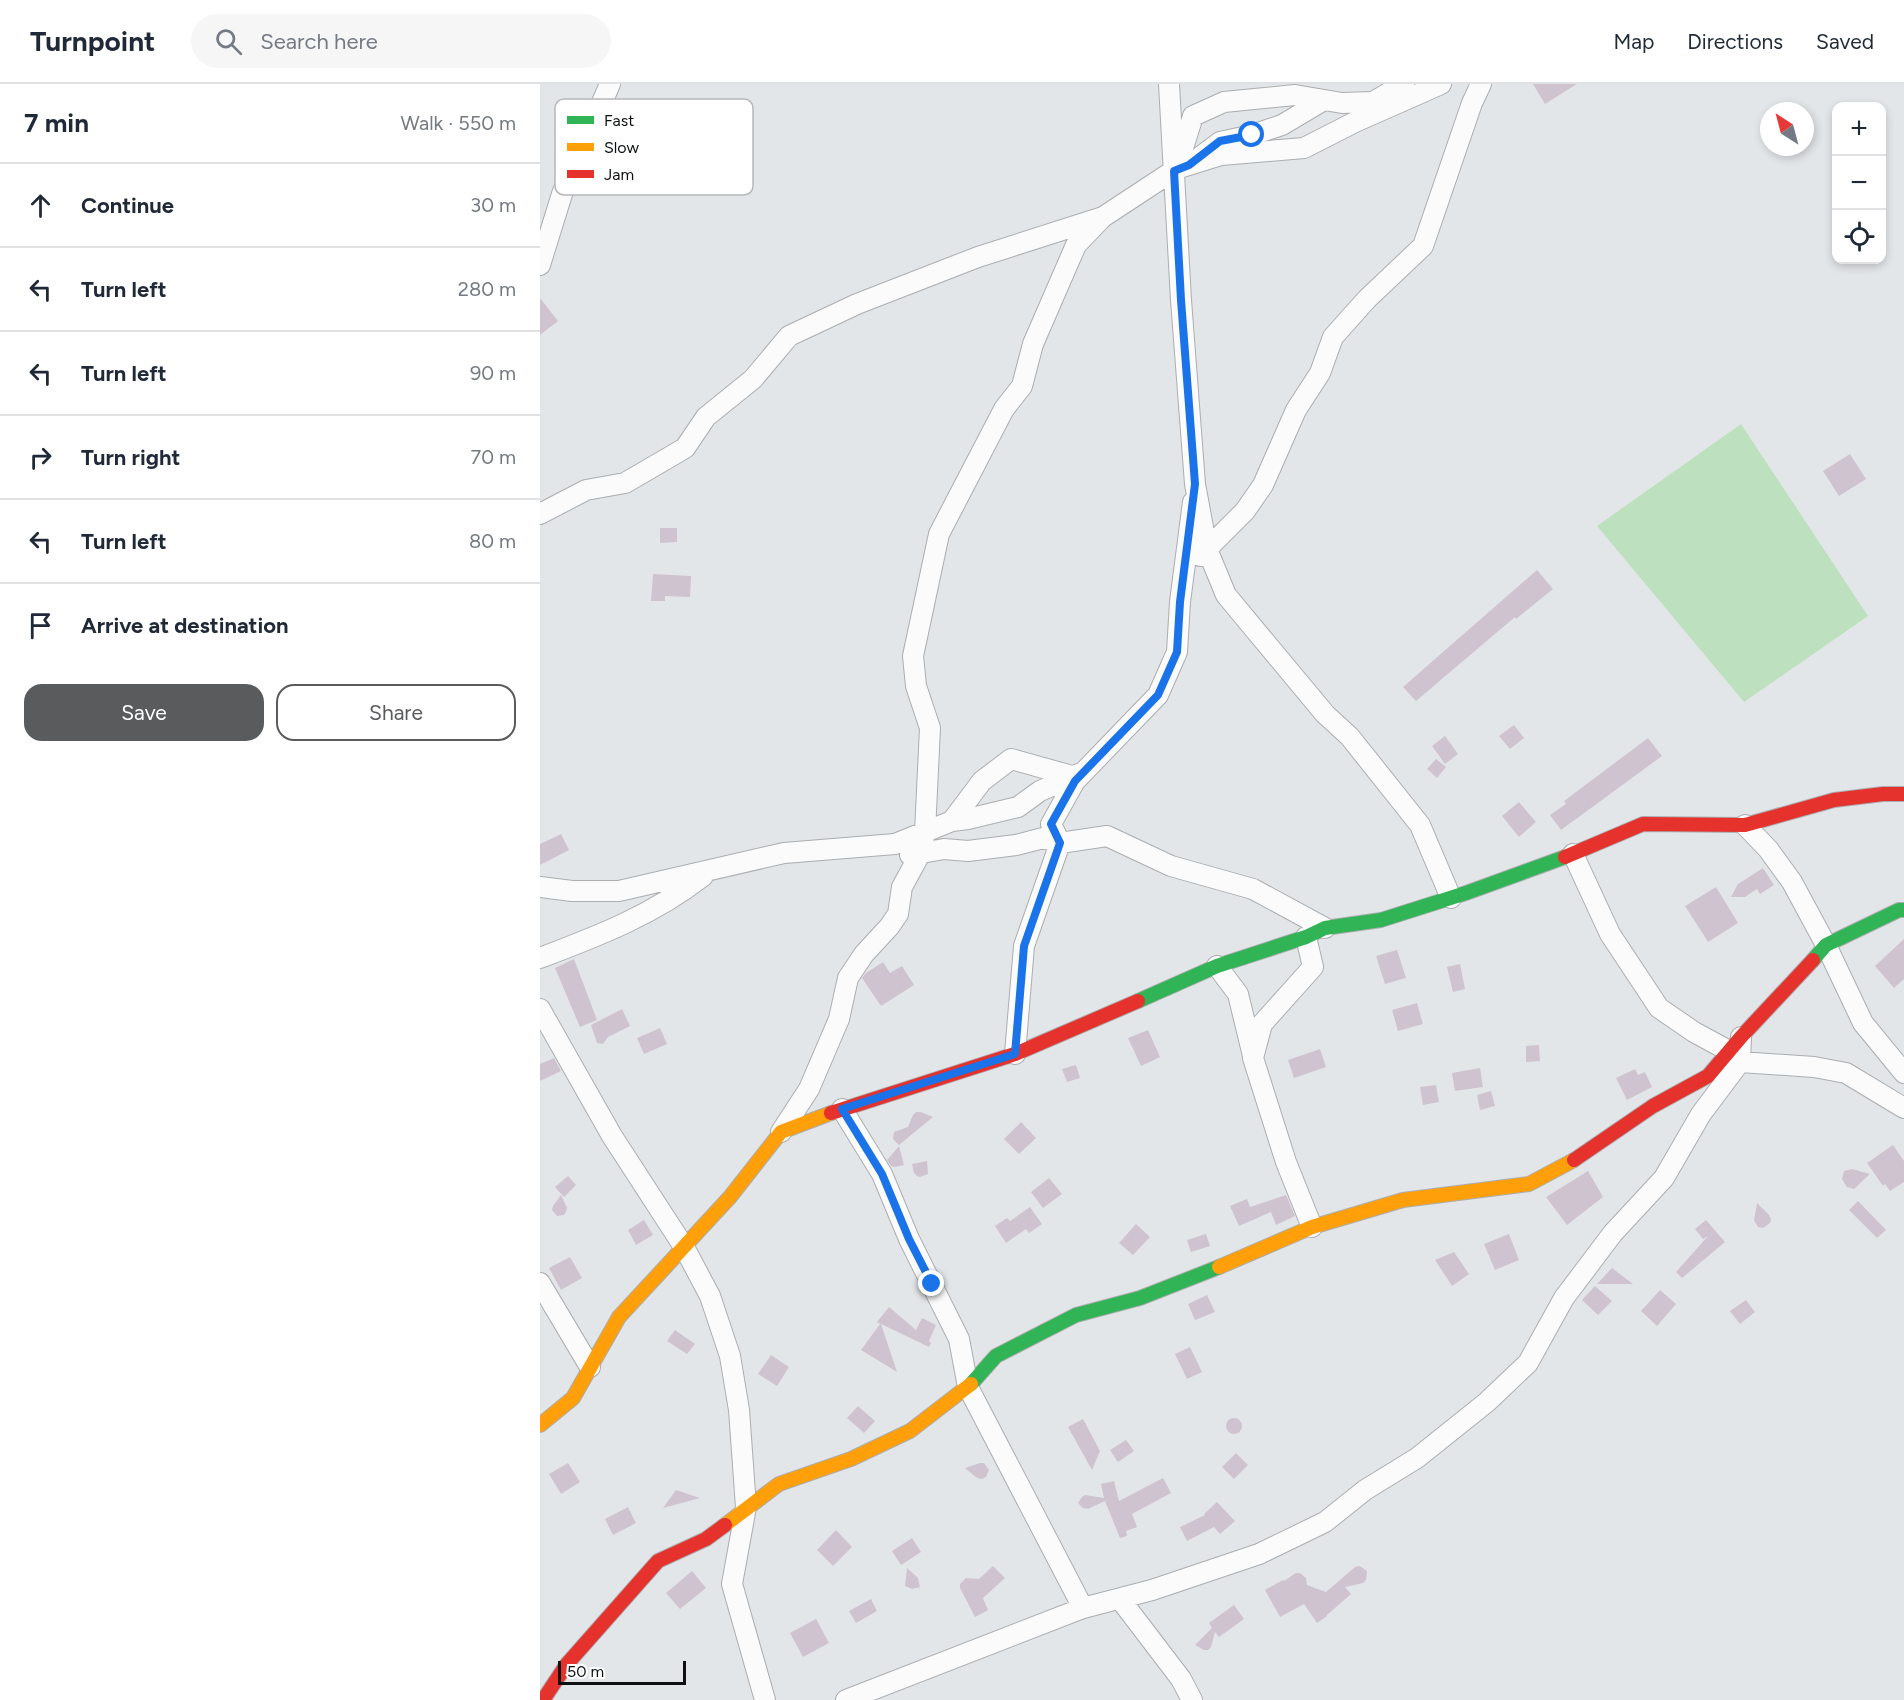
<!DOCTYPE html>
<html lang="en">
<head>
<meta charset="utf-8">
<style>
  :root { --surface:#fff; --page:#f6f6f7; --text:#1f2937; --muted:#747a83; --line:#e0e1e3; --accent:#595b5d }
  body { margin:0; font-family:Figtree,sans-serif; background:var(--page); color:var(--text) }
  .controls { position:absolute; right:18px; top:18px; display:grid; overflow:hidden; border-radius:12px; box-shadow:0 3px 9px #0003 }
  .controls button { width:54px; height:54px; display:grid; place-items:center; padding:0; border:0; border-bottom:2px solid var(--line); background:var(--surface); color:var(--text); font:30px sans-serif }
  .compass { position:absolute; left:1220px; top:18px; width:54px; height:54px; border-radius:50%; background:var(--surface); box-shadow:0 3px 9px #0003; rotate:324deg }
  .scale { position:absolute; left:18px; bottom:15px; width:128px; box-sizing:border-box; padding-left:6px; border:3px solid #0e1012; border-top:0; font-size:16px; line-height:21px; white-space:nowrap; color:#0e1012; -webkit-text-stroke:4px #fff; paint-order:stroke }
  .stop { position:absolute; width:18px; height:18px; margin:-14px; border:4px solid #1a73e8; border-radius:50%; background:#fff }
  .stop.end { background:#1a73e8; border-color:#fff; box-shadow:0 2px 6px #0008 }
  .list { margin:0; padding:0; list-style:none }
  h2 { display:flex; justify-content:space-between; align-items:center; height:78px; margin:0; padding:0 24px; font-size:26px }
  h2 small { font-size:20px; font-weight:400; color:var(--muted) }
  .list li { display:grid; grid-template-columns:39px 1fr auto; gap:18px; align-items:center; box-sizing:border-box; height:84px; padding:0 24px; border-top:2px solid var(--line) }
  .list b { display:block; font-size:22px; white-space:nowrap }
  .list em { font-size:20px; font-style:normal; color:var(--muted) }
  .actions { display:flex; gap:12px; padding:18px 24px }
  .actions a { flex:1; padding:14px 0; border:2px solid var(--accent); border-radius:18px; text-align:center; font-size:21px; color:var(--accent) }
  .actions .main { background:var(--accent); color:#fff }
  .icon { flex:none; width:33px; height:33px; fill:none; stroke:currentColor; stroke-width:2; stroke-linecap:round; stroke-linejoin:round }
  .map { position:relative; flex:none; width:1364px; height:1616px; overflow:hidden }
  header { display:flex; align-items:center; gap:36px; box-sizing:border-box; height:84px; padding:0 30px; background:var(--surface); border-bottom:2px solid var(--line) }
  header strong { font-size:28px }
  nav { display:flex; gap:33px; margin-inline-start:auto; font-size:21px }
  .search { width:420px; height:54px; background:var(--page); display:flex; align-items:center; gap:15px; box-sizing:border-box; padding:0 21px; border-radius:33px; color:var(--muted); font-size:22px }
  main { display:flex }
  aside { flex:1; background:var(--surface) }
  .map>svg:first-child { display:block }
  .pitch { fill:#bde1bf }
  .building { fill:#cfc3d0 }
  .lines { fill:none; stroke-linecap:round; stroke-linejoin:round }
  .street-casing { stroke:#abadaf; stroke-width:22 }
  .fast-casing { stroke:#abadaf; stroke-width:16 }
  .slow-casing { stroke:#abadaf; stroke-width:16 }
  .jam-casing { stroke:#abadaf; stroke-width:16 }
  .street { stroke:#fbfbfc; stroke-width:20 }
  .fast { stroke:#30b455; stroke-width:14 }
  .slow { stroke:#ff9f0a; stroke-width:14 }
  .jam { stroke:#e5322d; stroke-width:14 }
  .route { stroke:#1a73e8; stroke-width:8 }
  .key { fill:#fff; stroke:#b7b7b8; stroke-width:1.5 }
  .key-label { font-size:16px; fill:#0e1012 }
</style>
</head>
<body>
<header>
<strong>Turnpoint</strong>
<div class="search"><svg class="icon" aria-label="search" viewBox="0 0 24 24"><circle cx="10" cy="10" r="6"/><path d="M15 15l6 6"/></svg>Search here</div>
<nav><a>Map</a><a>Directions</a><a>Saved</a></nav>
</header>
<main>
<aside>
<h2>7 min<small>Walk · 550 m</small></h2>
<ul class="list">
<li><svg class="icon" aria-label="ahead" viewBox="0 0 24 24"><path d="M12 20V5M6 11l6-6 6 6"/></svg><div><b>Continue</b></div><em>30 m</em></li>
<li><svg class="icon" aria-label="left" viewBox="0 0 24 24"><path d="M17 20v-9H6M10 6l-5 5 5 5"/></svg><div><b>Turn left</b></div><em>280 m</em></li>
<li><svg class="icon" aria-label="left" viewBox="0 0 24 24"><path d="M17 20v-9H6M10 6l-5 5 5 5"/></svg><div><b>Turn left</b></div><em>90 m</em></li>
<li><svg class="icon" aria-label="right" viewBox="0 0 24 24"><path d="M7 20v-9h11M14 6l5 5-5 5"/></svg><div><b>Turn right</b></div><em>70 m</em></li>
<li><svg class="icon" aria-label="left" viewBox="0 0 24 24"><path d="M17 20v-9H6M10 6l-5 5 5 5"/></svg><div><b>Turn left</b></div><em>80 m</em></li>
<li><svg class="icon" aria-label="arrive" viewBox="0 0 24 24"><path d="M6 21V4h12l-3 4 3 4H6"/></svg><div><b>Arrive at destination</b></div></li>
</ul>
<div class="actions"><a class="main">Save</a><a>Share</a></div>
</aside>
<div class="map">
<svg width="1364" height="1616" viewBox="0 0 1364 1616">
  <rect width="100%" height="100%" fill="#e3e6e9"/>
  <path class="pitch" d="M1201,340L1328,532L1204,618L1057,442Z"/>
  <path class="building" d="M993,0H1037L1005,20Z
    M0,214L18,237L0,251Z
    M1310,370L1326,395L1299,412L1283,387Z
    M120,444H137V458L120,459Z
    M997,486L1013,505L976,535L975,533L876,617L863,603Z
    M113,490L151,492L150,513L125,512V517H111Z
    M974,641L984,654L970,665L959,652Z
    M905,652L918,670L905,680L892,662Z
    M1108,654L1122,672L1021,746L1010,731L1026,720L1024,717Z
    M896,675L906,683L897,694L887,685Z
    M979,718L996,738L979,753L962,732Z
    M21,750L29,766L0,781V760Z
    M1223,784L1234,801L1220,810L1217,805L1205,813H1191L1198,800Z
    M1176,803L1198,839L1168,858L1145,822Z
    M1364,855V895L1354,904L1335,882Z
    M857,866L866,894L845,900L836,872Z
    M34,875L57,936L40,943L15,884Z
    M343,878L350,889L362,882L374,901L341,922L322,894L326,889Z
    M920,880L925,905L913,908L907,883Z
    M877,919L883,940L858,947L852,926Z
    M82,925L90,942L68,953L63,960L57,959L51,941Z
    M120,944L127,960L104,970L97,954Z
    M608,946L620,973L601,982L588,954Z
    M999,961L1000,977L986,978V962Z
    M780,965L786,983L754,994L748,976Z
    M14,974L21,987L0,997V980Z
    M536,981L540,994L527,998L522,985Z
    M940,984L943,1003L915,1007L912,989Z
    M1095,985L1098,991L1105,988L1112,1003L1087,1016L1076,994Z
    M896,1001L899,1018L883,1021L880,1003Z
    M951,1007L955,1022L940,1026L937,1011Z
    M376,1028H381L393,1033L359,1061L353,1055L354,1048L368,1043L373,1031Z
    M481,1038L496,1054L479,1070L464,1055Z
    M1353,1061L1364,1077V1098L1350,1107L1345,1100L1343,1102L1327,1079Z
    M359,1062L364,1081L355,1083L351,1082L347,1076Z
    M387,1077L388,1090L380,1093L377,1092L374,1089L372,1080Z
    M1312,1085L1330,1090L1314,1105L1307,1103L1302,1095L1304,1087Z
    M1048,1087L1063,1113L1027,1141L1006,1113Z
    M28,1092L36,1101L24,1113L15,1103Z
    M509,1094L522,1110L503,1124L491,1108Z
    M21,1111L27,1124L26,1128L24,1131L17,1132L12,1126L13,1122Z
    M746,1111L755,1132L736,1141L731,1128L699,1142L690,1122L707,1115L710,1123Z
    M1318,1117L1346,1146L1337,1154L1309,1126Z
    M1217,1119L1229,1131L1231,1135L1230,1139L1223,1144L1218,1143L1214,1136Z
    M490,1123L502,1140L489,1149L486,1145L466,1159L455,1142L467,1134L470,1137Z
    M104,1136L113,1151L96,1161L88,1146Z
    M1166,1136L1185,1158L1142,1194L1136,1188L1168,1152L1163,1155L1155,1145Z
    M596,1140L610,1153L593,1171L579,1159Z
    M666,1150L670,1162L651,1168L647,1156Z
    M969,1150L979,1176L955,1186L944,1160Z
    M914,1168L929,1190L912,1202L895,1176Z
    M30,1173L42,1194L21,1206L9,1184Z
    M1072,1184L1093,1200H1057Z
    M1055,1202L1072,1217L1058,1231L1042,1216Z
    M1120,1206L1136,1220L1117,1242L1101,1227Z
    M667,1211L675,1228L655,1236L648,1220Z
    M1206,1216L1215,1228L1200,1240L1190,1227Z
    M349,1223L376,1246L382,1234L396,1241L389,1257L391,1259L389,1263L341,1240L357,1288L321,1266L340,1240L337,1238Z
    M135,1246L155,1260L147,1270L127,1257Z
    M650,1263L662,1288L647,1295L635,1270Z
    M231,1271L249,1283L237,1302L218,1290Z
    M318,1322L335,1337L324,1349L307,1334Z
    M686 1342a8 8 0 1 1 16 0a8 8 0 1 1-16 0Z
    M543,1335L560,1367L552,1386L528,1343Z
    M586,1356L594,1367L578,1378L570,1366Z
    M696,1369L708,1381L694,1395L682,1383Z
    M28,1379L40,1398L21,1410L9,1390Z
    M440,1379H444L449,1386L446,1393L442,1395L437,1394L425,1384Z
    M623,1394L631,1409L592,1430L597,1443L586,1447L587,1452L580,1454L565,1417L548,1425L543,1424L538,1419L542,1413L545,1411L564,1414L561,1400L574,1397L579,1417Z
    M136,1406L160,1414L123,1424Z
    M677,1418L695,1437L680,1450L674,1443L647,1457L640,1443L665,1431L664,1430Z
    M88,1423L96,1439L73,1451L65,1435Z
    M296,1446L312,1463L293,1482L277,1466Z
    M372,1454L381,1468L361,1481L352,1467Z
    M453,1482L465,1494L443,1514L448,1526L435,1533L420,1504V1500L426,1494L439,1495Z
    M820,1482L827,1487L826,1496L823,1499L805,1503L811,1510L787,1531V1532L777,1539L764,1520L740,1533L725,1506L743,1496L744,1497L756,1489H760L766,1494L767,1501L786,1508L815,1483Z
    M367,1484L378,1494L380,1503L372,1505L365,1502Z
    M152,1487L166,1504L140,1525L126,1509Z
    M331,1515L337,1527L316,1539L309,1527Z
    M694,1521L704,1535L679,1553L675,1548L671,1563L668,1566H664L655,1561L672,1544L669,1539Z
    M276,1535L289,1559L263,1573L250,1549Z"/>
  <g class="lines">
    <defs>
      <path id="street" d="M629,0L641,216L655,400L667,465L686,511L785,630L810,653L880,741L911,814
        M660,73L680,58L712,51L742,41L784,16
        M639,77L653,32L684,18L755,11L802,19L833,18L864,0
        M0,181L22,110L70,0
        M0,430L46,406L85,399L145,364L166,333L213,295L249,252L317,220L438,173L563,133L636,85L681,71L764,64L815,38L901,0
        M660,472L705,427L723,401L756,326L780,289L793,253L827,215L883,162L932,19L941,0
        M412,737L442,697L471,675L532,692
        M1205,741L1228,765L1252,798L1286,861L1323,939L1364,989
        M1033,770L1070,850L1119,924L1154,948L1189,967L1200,978L1274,983L1306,989L1364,1024
        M370,771L404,765L428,767L476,761L503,754L520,759L567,752L631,782L713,805L785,844
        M0,803L32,807H79L244,769L355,760L412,737L428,735L478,723L500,707L541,689
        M766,853L773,883L722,940L713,974L746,1078L772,1143
        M0,874C58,852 113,831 163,792
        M677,882L698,910L713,972
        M0,925L72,1052L144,1163L170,1212L190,1272L199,1326L206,1423L192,1500L225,1616
        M475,970L484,862L520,759L511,740L535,697L618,611L637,568L640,518L653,418
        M302,1025L342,1090L369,1155L419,1255L428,1303L543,1524
        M241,1048L269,1005L299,935L308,894L324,870L349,843L358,830L362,803L380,770L385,748L390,644L376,602L373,572L399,450L464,325L482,302L493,260L536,161L561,135
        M0,1199L50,1283
        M580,1515L641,1595L652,1616
        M306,1616L543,1524L612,1506L719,1470L785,1438L825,1406L877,1374L947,1318L988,1279L1024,1214L1073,1149L1124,1094L1161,1030L1200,978L1201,953"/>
      <path id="fast" d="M1273,876L1286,861L1359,826H1364
        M598,917L677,882L766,853L785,844L841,836L926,809L1025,773
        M431,1300L456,1272L536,1231L600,1214L679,1183"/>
      <path id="slow" d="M679,1183L772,1143L863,1116L989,1100L1034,1076
        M0,1341L33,1314L79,1233L190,1113L241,1048L291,1029
        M185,1441L239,1400L311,1375L370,1347L431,1300"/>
      <path id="jam" d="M1025,773L1103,740L1205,741L1294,716L1343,710H1364
        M291,1029L475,970L598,917
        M1034,1076L1113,1022L1168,992L1201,953L1273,876
        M3,1616L27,1580L118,1477L166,1455L185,1441"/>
    </defs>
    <use href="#street" class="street-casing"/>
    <use href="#fast" class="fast-casing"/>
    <use href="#slow" class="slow-casing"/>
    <use href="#jam" class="jam-casing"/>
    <use href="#street" class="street"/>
    <use href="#fast" class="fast"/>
    <use href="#slow" class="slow"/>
    <use href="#jam" class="jam"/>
  </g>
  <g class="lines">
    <path class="route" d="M392,1200L369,1155L342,1090L302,1025L475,970L484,862L520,759L511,740L535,697L618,611L637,568L640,518L655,400L641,216L634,87L649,81L680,57L712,51"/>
  </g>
  <rect x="15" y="15" width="198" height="96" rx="9" class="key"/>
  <rect x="27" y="32" width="27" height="8" fill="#30b455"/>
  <rect x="27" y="59" width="27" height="8" fill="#ff9f0a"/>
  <rect x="27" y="86" width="27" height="8" fill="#e5322d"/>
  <g class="key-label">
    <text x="64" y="42">Fast</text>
    <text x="64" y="69">Slow</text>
    <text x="64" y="96">Jam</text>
  </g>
</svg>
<div class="controls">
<button>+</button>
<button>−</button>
<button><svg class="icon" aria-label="locate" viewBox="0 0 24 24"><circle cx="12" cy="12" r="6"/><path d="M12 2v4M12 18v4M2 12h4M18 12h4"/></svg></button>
</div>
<svg class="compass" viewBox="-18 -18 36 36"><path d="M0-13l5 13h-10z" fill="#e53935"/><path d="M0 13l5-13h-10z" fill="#747a83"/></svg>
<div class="scale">50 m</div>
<div class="stop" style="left:712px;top:51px"></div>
<div class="stop end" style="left:392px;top:1200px"></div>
</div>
</main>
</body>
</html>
